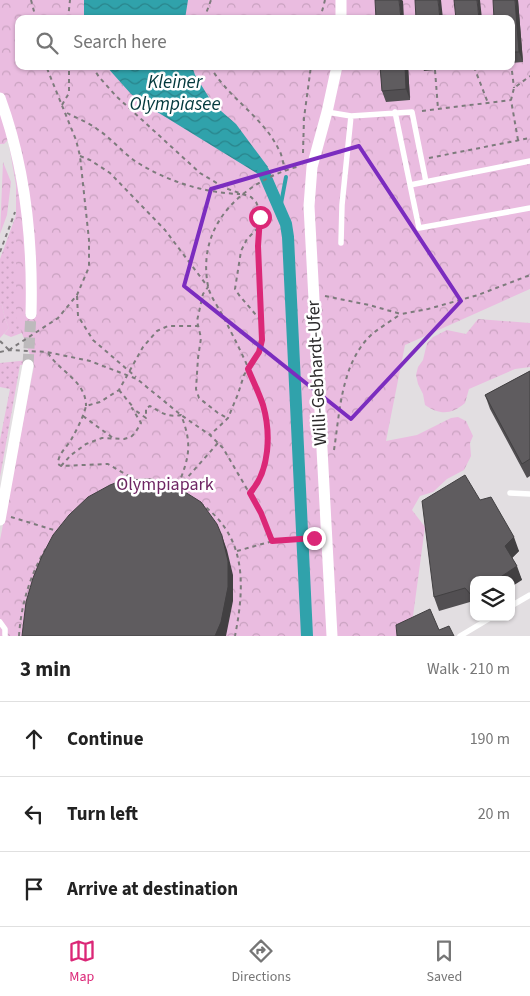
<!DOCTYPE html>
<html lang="en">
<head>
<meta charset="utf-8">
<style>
  :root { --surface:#fff; --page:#f2f2f2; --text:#222; --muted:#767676; --line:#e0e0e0; --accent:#db2777 }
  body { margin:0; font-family:"Source Sans 3",sans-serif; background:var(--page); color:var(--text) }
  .controls { position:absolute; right:15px; bottom:15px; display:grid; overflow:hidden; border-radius:10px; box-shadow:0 1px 4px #0004 }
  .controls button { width:45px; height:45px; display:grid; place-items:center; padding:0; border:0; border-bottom:1px solid var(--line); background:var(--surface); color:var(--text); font:25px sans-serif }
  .stop { position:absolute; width:15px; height:15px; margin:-11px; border:4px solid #db2777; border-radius:50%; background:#fff }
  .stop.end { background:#db2777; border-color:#fff; box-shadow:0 1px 5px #0008 }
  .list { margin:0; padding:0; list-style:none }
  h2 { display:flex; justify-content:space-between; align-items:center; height:65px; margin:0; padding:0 20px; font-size:21px }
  h2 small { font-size:16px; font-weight:400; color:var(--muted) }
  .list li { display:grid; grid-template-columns:32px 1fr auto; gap:15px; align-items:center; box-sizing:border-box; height:75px; padding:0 20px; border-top:1px solid var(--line) }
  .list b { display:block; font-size:19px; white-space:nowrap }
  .list em { font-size:16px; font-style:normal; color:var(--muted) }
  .icon { flex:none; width:28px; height:28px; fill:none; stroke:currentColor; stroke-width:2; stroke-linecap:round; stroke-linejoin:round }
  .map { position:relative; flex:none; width:530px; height:636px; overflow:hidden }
  .search { position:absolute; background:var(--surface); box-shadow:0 1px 4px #0004; left:15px; right:15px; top:15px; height:55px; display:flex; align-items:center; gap:12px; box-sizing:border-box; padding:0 18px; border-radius:10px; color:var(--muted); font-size:19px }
  .sheet { height:290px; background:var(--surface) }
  nav { display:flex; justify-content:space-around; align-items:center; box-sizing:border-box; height:70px; border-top:1px solid var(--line); background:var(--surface); font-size:14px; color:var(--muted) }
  nav a { display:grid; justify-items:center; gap:2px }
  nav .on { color:var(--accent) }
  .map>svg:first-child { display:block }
  .grass { fill:url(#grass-dots) }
  .forest { fill:url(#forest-crowns); fill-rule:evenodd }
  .water { fill:url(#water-waves) }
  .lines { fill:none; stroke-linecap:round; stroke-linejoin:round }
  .stream { stroke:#30a2ab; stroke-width:4 }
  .canal { stroke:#30a2ab; stroke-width:12 }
  .minor-tunnel { stroke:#bdbabc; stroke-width:11; stroke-dasharray:11 5.5; stroke-linecap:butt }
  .path { stroke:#7d7b7c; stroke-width:2; stroke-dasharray:4 4; stroke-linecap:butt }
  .service { stroke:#fff; stroke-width:5.5 }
  .minor { stroke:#fff; stroke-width:11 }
  .wall { fill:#524f52 }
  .shaded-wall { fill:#424042 }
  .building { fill:#5f5c5f; stroke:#424042 }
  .route { stroke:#db2777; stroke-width:6 }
  .marked { fill:none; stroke:#7b2cbf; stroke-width:4; stroke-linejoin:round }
  .labels { text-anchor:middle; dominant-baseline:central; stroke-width:5; stroke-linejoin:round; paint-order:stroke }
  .street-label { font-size:18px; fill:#2b292a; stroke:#fff }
  .park-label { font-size:18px; fill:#6e2563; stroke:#fff }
  .water-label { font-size:19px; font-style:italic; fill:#02383c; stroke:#fff }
</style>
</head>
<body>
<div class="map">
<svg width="530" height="636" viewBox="0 0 530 636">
  <defs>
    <pattern id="grass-dots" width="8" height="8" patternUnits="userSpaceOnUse" patternTransform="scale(1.25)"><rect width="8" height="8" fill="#eabce0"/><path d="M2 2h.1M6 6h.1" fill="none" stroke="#c9a2c0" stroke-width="1.8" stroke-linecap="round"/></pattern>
    <pattern id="forest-crowns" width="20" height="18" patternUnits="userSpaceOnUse" patternTransform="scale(1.25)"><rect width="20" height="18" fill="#eabce0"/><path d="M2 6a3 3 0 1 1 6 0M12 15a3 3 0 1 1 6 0" fill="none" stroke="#c9a2c0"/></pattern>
    <pattern id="water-waves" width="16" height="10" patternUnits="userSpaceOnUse" patternTransform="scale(1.25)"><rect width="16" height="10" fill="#30a2ab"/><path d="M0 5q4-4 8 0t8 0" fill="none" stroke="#29848b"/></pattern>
  </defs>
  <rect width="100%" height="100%" fill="#e2dee1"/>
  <path class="grass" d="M19,207L27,331L11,337L4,334L9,328L5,319L2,305L0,304V259Z
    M49,358L37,365H20L0,477V440L10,389L0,387V363Z"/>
  <path class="forest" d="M0,0H530V289L405,345L386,441L417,435L451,418L458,417L466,421L473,436L470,443L471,456L464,470L447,479L433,492L420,496L412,510L425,527L413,616L398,636H0V540L34,366L16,317V185L8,140L4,144H0ZM19,19H511V66H19Z
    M3,162L11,182L7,215L0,234Z
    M0,304L2,305L5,319L9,328L0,338Z
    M478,319L530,323V367L515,369L469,389L465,403C451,415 440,415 425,405L423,394L418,384L416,375L418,367L423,360L427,343L433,337L447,330L466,334Z"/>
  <path class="water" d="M84,0H188L185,19H84Z
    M106,66H192L195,75L213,104L236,124L268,167L258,174L154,110L131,94Z"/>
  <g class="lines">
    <path class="stream" d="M280,209L286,177"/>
    <path class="canal" d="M263,171L286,224L288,237L307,636"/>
    <path class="minor-tunnel" d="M28,365L31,314"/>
    <path class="path" d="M31,0L36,19
      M68,19L70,0
      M204,19L211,0
      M320,19L325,0
      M511,63L514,88
      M92,66L99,77L116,96L200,173L225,188L251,197L256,202L259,209L260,217L258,246V278L262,340L259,352L244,375L238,394L228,418L210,435
      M210,66C227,97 262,116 278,148C282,154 283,163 285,170
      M474,67L488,103
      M435,70L438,109
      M62,105L69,93V66
      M422,111L511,100
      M67,113C76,118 88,122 97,129C111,138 121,151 135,161C166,181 204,193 240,194
      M518,140L511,100L514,88L530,76
      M303,153L304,118L311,66
      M80,156L90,160L110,173L165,230L208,287L203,294L197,321L201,338L198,358L196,389L199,398L218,413L227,418
      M429,158L530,138
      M258,228L247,239L241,251L235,289L239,295L262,322
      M0,252L15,212
      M77,296L78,316L93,340L136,377
      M325,296L369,305L401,314L428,309L478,295L530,275
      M0,341L9,350
      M9,350L58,318L77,295L89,267V240L80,156L76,140L46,66
      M0,352L9,350L47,352L90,361L137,379L181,415L210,435L223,448L261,513L273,541
      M48,353C60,372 86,381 86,406
      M119,390L133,407
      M83,416L113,438
      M334,450C340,411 341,363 372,334C381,327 392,320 401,314
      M61,466L71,455L86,444L102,438L124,439L131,437L135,433L141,423L132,408L146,418V408L150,406C160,412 168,418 181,415C193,445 189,458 177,488
      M137,481L108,464L61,466L58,464C58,454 66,448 71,440C77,429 83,418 86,406L100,402L119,390L143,347L157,331L168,326H198
      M178,488L218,443
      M249,493C293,446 248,366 225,320C220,309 210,297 208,286C196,223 244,181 300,166
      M200,503C247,536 245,585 235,636
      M11,517L57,531
      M237,551L273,541L315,537
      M19,636C21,605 30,574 47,547"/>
    <path class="service" d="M327,112L351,116L412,112L426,182
      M395,112L419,228L530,208
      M410,185L530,161
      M341,243L342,205L351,116
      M510,493L530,494
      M511,606L530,595
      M0,622L5,629V636
      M460,636L492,617"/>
    <path class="minor" d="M341,0V19
      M0,98C25,166 33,242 31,314
      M0,520L28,365
      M332,636L309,206L312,167L327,112L337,66"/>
  </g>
  <path class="wall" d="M518,0L523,62L511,63V19Z
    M380,66H408L410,100L386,102L382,91Z
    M422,66H446L447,69L424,71Z
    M462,66H478L463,68Z
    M530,371V476L527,478L490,409L485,395Z
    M480,500L519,551L512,558L522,580H474V606L470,602L439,611L434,597Z"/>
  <path class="shaded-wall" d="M399,0H402L403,1L404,19H401Z
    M438,0H441L443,19H440Z
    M477,0H480L482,19H479Z
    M515,0H518L523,62L519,52Z
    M405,66H408L410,100L406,89Z
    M222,536L227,550L233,575V601L226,636H215Z
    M514,537L519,551L510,560L505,546Z
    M517,566L522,580L511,587V580H496Z"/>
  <path class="building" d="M375,0H399L401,19H376Z
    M415,0H438L440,19H416Z
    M454,0H477L479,19H456Z
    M493,0H515L519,52H511V19H494Z
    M380,66H405L406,89L382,91Z
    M530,371V459L522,464L485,395Z
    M465,475L480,500L491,497L514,537L505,546L517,566L496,580H474V595L472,596L465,588L434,597L422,501Z
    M151,479L177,487L201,502L217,524L222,536L228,561V587L221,622L215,636H22L26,602L33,578L42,556L53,535L69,515L88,497L110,485L123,480Z
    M430,609L439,630L449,626L454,636H397L396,625Z"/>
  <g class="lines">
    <path class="route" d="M260,217L258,246L262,340L259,352L248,369C253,381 259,393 263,405C271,433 270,471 250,493L261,513L272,541L314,538"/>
  </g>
  <path class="marked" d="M359,146L461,301L351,419L184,286L211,189Z"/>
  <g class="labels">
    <g class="street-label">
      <text transform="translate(317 373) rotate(-93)">Willi-Gebhardt-Ufer</text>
    </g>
    <g class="park-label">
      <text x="165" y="484">Olympiapark</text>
    </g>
    <g class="water-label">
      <text x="175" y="82">Kleiner<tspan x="175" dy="22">Olympiasee</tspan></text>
    </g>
  </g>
</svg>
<div class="controls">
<button><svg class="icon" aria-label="layers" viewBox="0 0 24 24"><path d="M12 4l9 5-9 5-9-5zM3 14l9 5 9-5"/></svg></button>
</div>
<div class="stop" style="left:260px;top:217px"></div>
<div class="stop end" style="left:314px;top:538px"></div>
<div class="search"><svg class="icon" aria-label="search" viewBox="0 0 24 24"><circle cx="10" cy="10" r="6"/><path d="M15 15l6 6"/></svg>Search here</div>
</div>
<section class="sheet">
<h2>3 min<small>Walk · 210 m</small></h2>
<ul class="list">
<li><svg class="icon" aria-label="ahead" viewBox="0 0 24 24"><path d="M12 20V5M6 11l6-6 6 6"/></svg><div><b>Continue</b></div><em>190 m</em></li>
<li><svg class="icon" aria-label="left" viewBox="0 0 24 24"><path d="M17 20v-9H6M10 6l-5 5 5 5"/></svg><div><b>Turn left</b></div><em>20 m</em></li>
<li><svg class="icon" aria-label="arrive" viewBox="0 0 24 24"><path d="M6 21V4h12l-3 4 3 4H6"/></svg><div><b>Arrive at destination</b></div></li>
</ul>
</section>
<nav>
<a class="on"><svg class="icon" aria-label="map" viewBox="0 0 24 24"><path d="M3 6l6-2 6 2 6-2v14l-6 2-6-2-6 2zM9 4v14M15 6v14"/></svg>Map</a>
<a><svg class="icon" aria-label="directions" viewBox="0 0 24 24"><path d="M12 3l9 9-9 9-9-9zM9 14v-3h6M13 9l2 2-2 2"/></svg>Directions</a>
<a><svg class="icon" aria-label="saved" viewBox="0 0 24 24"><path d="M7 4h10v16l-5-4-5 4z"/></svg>Saved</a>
</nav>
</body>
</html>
